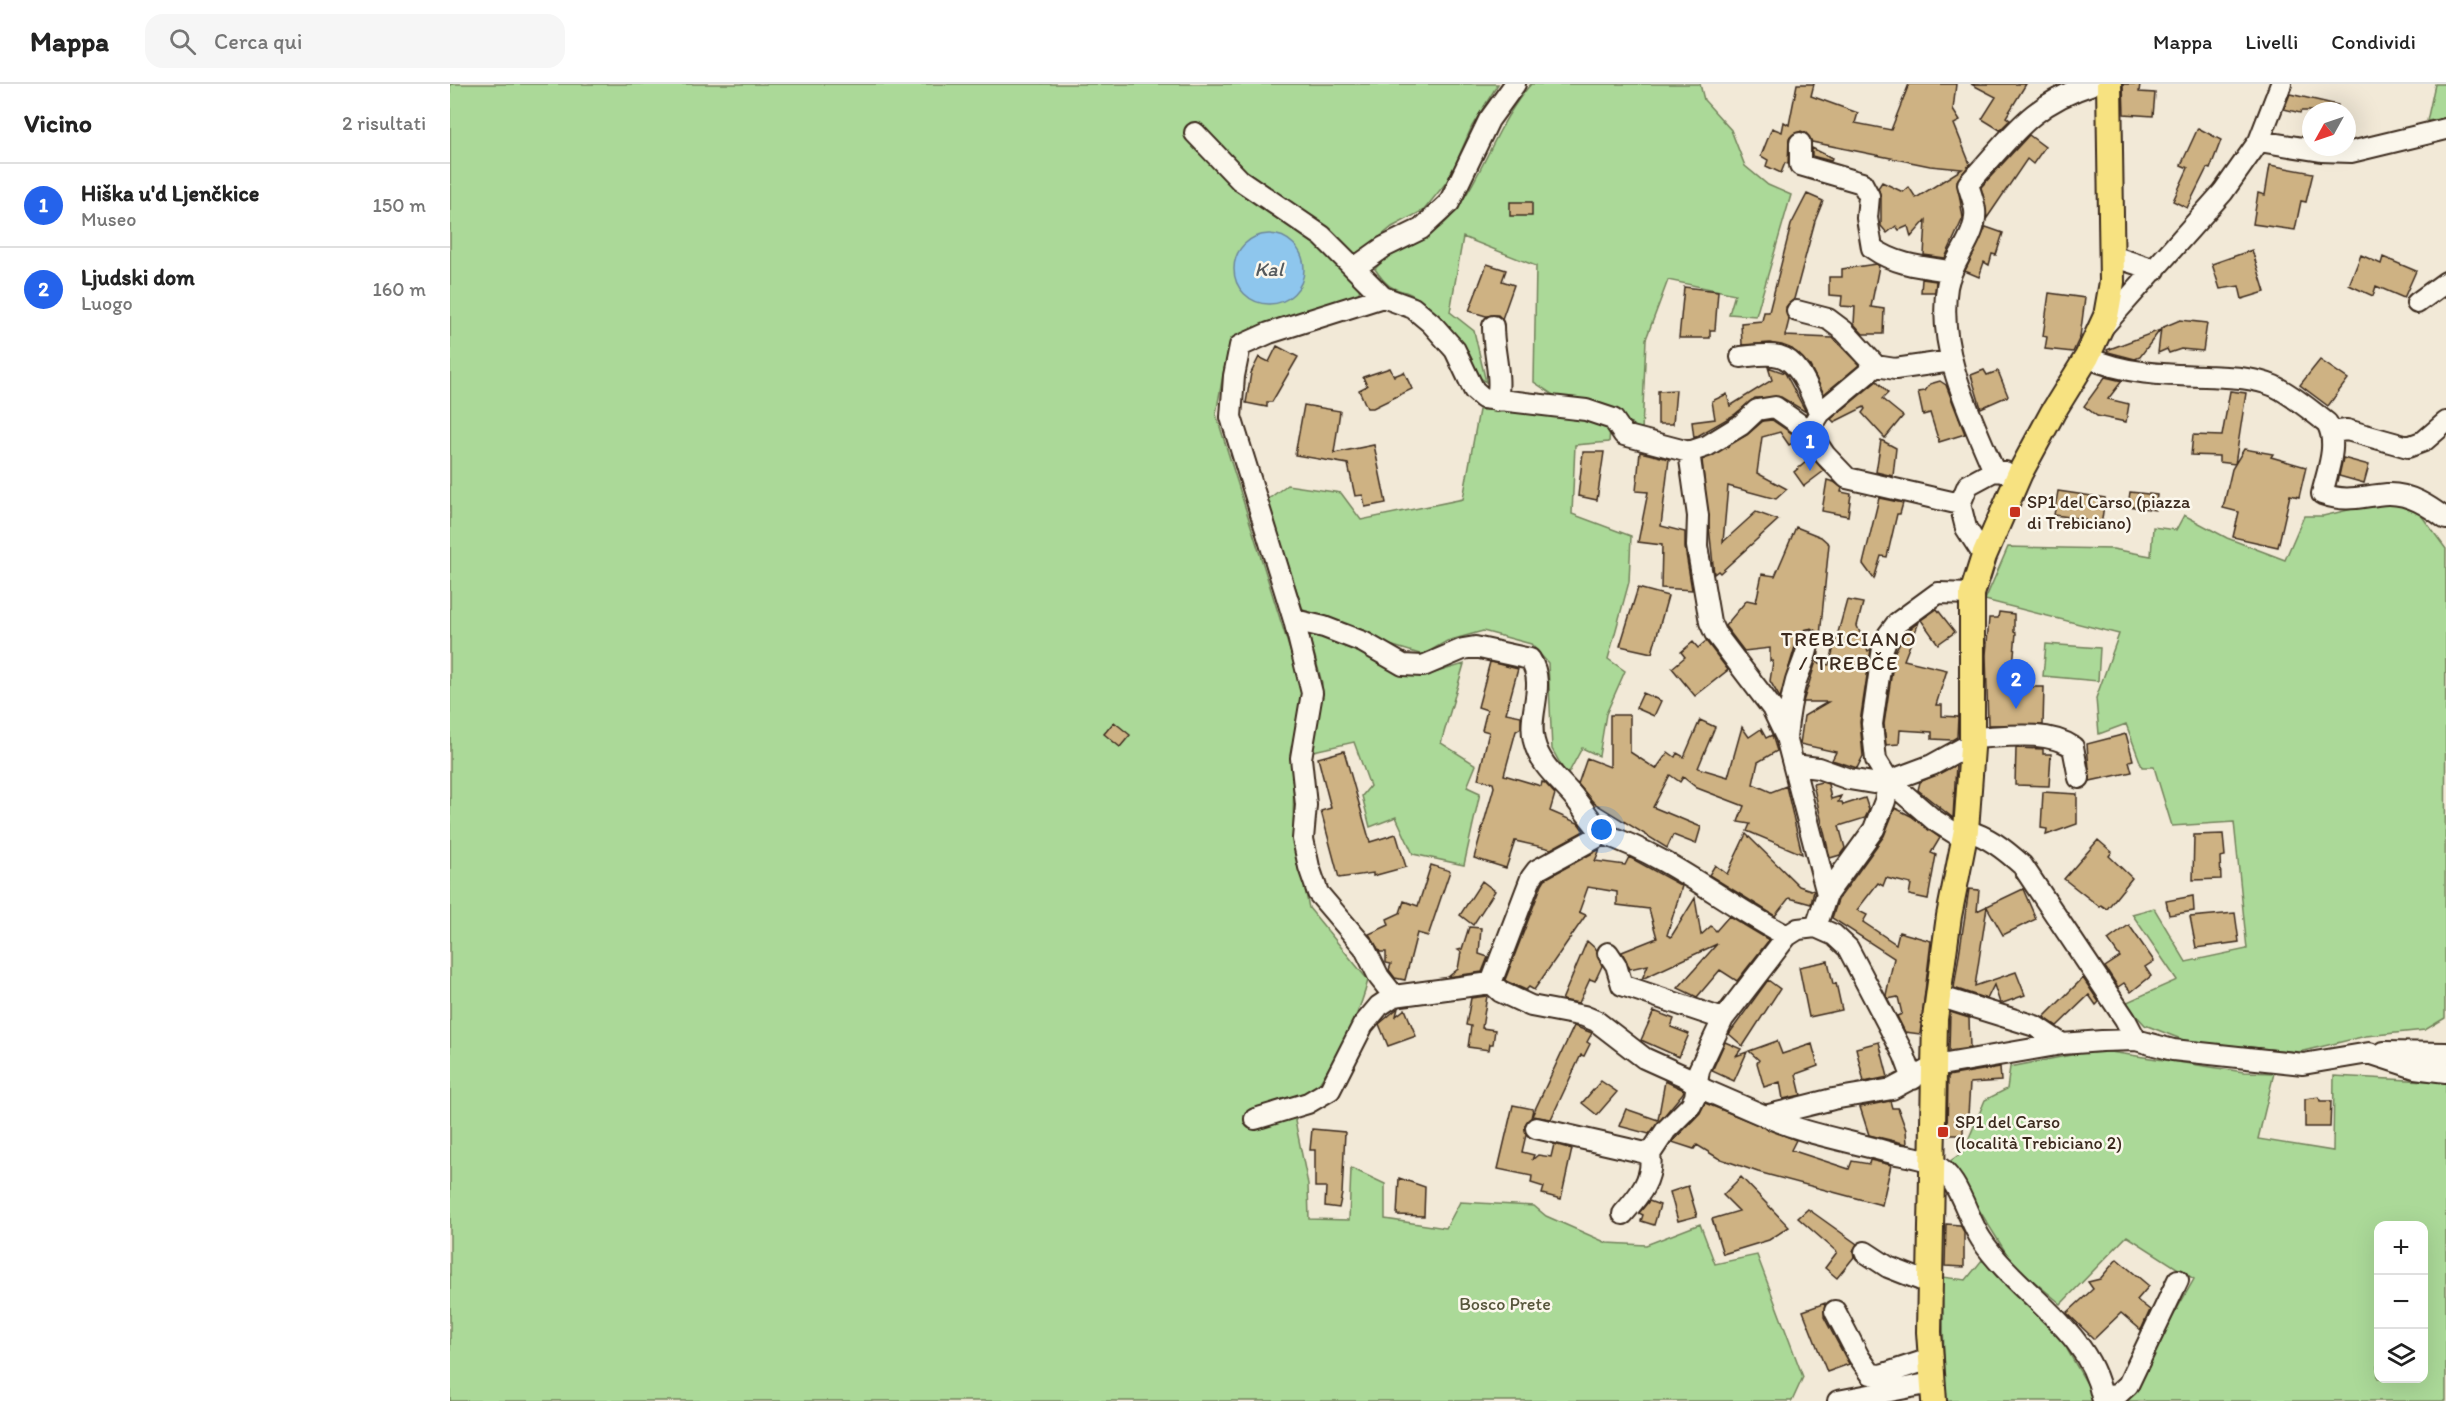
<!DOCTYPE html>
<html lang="it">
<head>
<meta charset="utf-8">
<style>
  :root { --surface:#fff; --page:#f6f6f6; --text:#222; --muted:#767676; --line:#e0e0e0; --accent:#2563eb }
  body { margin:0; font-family:Itim,sans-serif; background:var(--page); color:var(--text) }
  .controls { position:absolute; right:18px; bottom:18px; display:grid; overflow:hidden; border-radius:12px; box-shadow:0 6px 24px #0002 }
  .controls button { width:54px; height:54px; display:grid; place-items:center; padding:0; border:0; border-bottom:2px solid var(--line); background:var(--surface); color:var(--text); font:30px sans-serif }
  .compass { position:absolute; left:1852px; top:18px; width:54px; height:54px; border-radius:50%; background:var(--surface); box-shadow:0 6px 24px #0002; rotate:230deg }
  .you { position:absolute; left:1152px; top:746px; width:21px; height:21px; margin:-15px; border:4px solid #fff; border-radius:50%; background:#1a73e8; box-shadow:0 0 0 9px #1a73e833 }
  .badge { display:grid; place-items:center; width:39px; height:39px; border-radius:50%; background:var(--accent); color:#fff; font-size:20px; font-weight:700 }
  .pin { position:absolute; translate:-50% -50px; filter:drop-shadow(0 2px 3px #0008) }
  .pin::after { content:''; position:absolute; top:32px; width:21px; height:18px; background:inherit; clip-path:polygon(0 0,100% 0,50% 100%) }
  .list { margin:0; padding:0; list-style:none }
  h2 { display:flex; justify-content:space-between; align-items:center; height:78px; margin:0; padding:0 24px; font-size:26px }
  h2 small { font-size:20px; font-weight:400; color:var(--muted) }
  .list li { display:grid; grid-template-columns:39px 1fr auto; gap:18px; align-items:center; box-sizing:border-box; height:84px; padding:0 24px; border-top:2px solid var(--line) }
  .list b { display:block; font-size:22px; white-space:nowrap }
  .list p { margin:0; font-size:20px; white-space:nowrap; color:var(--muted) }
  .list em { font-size:20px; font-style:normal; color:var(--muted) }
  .icon { flex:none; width:33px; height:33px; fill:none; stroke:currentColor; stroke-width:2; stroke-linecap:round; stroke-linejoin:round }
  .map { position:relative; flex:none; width:1996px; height:1317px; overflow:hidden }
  header { display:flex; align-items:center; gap:36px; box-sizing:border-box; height:84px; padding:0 30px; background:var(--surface); border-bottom:2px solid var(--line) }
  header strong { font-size:28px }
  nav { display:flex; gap:33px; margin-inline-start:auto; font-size:21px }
  .search { width:420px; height:54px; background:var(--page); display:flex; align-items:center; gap:15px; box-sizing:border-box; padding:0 21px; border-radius:18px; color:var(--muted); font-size:22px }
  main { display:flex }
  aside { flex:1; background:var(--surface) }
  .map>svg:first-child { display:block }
  .green { fill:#abd998; stroke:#73825b; stroke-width:1.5; fill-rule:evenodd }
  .water { fill:#8ec6ed; stroke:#6d889a; stroke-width:1.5 }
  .building { fill:#ceb283; stroke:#3b2a1e; stroke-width:1.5 }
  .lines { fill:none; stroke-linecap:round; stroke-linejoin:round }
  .minor-casing { stroke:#3b2a1e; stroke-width:24 }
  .major-casing { stroke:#3b2a1e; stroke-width:28 }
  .minor { stroke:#fbf7ec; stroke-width:20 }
  .major { stroke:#f7e281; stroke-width:24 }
  .poi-dot { fill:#c8321e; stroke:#fbf7ec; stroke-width:2 }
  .labels { text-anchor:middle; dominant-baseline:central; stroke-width:5; stroke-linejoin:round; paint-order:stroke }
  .poi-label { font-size:18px; fill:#3b2a1e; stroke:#fbf7ec; text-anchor:start }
  .park-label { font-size:18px; fill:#57563c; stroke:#fbf7ec }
  .water-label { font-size:20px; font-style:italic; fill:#54595c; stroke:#fbf7ec }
  .quarter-label { font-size:21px; letter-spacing:1.5px; fill:#3b2a1e; stroke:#fbf7ec }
</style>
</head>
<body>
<header>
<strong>Mappa</strong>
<div class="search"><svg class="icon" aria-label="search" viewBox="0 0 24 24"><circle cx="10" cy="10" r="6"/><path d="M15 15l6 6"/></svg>Cerca qui</div>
<nav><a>Mappa</a><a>Livelli</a><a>Condividi</a></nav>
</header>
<main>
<aside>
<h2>Vicino<small>2 risultati</small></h2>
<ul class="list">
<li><span class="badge">1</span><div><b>Hiška u'd Ljenčkice</b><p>Museo</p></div><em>150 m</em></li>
<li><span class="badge">2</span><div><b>Ljudski dom</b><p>Luogo</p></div><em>160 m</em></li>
</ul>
</aside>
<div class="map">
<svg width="1996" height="1317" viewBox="0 0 1996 1317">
  <rect width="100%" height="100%" fill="#f2e9d7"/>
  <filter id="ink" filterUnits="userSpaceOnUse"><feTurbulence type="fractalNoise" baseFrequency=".0167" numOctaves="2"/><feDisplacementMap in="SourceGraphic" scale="12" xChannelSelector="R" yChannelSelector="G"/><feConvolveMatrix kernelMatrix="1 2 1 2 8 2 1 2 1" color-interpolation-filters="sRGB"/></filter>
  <g filter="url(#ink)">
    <path class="green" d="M0,0H1048L1022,42L999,95L974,126L942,143L913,167L909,211L783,261L774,285L766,330L853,608L844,673L843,748L859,824L918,896C907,944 872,996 845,1037L858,1100L859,1135L899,1136L901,1084L935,1100V1135L996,1144L1010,1118L1084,1122L1096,1132L1157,1159L1196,1161L1250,1140L1265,1180L1307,1171L1353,1293L1342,1317H0Z
      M1081,0H1250L1254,16L1281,46L1295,82L1318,101L1341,111L1306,232L1279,230L1285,210L1218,196L1196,255L1192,347L1157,324L1105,312L1084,298L1086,182L1013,153L1000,228L1024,247L1036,298C1009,281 998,236 969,215C948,200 944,214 925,185C930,180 936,173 942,169C963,156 986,152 1003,130C1034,90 1047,38 1081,0Z
      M1985,0H1996V34L1977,37Z
      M1029,326C1070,326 1124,320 1160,345L1159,358L1125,361L1122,430L1181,452L1179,498L1158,575L1175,587L1156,630L1149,672L1132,664L1117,692L1102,665L1098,579L1081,560L1033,547L997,557L973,571L930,558L885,536L853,526L817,416L837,401L891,409L911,436L1013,415Z
      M1936,417L1968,427L1996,465L1995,934L1975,946L1916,952L1849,968L1736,957L1695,941L1675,919L1727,896L1682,830L1704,824L1736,878L1797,865L1784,738L1722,742L1704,683H1692L1676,640L1649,650L1646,614L1669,550L1535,516L1558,463L1663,465L1701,472L1703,443L1726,446L1734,431L1777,454L1835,476L1854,432H1873Z
      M858,547L915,567L948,589H984L1014,580L991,659L1026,681L1017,703L1030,709L1014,781L963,770L946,733L920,743L912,712L920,702L904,658L859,668L870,625L872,599Z
      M1596,560L1650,564L1648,597L1593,592Z
      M1647,966L1794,988L1824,989L1808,1055L1883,1067L1884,992L1996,998V1317H1675L1744,1195L1677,1152L1611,1220L1563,1180L1499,1078L1513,1068L1535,1016L1557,1005L1560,983ZM1928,1142H1974V1294H1928Z
      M1532,1176L1606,1246L1647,1317H1495L1492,1193L1516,1196Z"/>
    <path class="water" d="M784 185a35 35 0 1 1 70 0a35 35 0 1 1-70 0Z"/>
    <path class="building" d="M1347,0H1364L1361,12L1408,29L1405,39L1441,46L1459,0H1506L1503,26L1510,37L1504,40L1520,80L1507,97L1513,134L1495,174L1474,171L1476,136L1461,153L1458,142L1449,146L1446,142L1437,149L1431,142V113L1428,104L1432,98L1453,108L1459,103L1466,114L1512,85L1480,82L1362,58L1356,49L1351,47L1339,54L1338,80L1335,79L1331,89L1316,82L1318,76L1311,72L1322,44L1332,48L1334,38L1339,41Z
      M1521,0H1576L1556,33L1560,36L1550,46L1532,35L1546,13Z
      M1673,0H1690L1689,8L1705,9L1703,32L1674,30Z
      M1840,10L1888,21L1887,27H1851L1850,29L1834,25Z
      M1748,44L1771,56L1760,85L1757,84L1737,124L1723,117L1738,84L1731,81Z
      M1579,51L1595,63L1583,80L1577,75L1537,134L1531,103Z
      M1362,64L1382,74L1381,77L1362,72Z
      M1820,81L1863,89L1856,118L1851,117L1845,146L1803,140L1808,109L1815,111Z
      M1357,110L1373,117L1365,137L1344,215L1336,223L1339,236L1335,252L1383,254L1409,281L1374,310L1360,282L1342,265L1320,259L1292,261L1291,239L1312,237L1314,228H1319L1341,141Z
      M1060,118H1082V132H1060Z
      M1536,143L1553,149L1546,171L1542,170L1539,181L1534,178L1529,193L1515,187Z
      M1802,166L1815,208L1792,215L1789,202L1770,205L1762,180Z
      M1911,171L1931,180L1933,173L1966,187L1954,214L1926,202L1923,212L1899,201Z
      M1037,180L1056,186L1052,197L1064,201L1052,235L1048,231L1036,232L1019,227Z
      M1426,180L1429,182L1421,223L1434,225L1433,250H1413L1404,240L1405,223L1391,222L1392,212L1379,211V193H1392V185Z
      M1472,195L1486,197L1485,208H1471Z
      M1234,203L1268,207L1265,246H1260V254H1229Z
      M1599,209L1635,214L1630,253L1623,268L1595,265L1597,253L1593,252Z
      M1730,236L1757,239L1753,267L1731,265L1719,269L1717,265L1708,269L1711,244Z
      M1710,246L1690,273L1685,275L1658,268L1657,266Z
      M827,262L848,273L822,318H817V323L796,319L801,289L809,273L819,278Z
      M1870,276L1898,295L1878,322L1850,301Z
      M1318,283L1335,289L1356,328L1331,313L1305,314L1284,331L1244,354L1242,338L1265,335L1262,317L1277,310L1280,322L1322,296Z
      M940,284L944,292L954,288L962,305L923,324H917L909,306L917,302L913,293Z
      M1534,286L1537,291L1548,287L1558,312L1531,324L1521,291Z
      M1655,293L1672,297L1658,315L1679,320L1676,338L1647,332L1634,322Z
      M1427,297L1438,309L1432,315L1453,332L1435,354L1412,329L1415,325L1414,323L1384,338L1381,335Z
      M1490,297L1496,301L1515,350L1489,358L1480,329L1473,331L1468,308L1475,307L1480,300Z
      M1226,306L1223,340H1208V307Z
      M1780,307L1796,309L1785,380L1769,378V372L1741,371L1743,351L1772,352Z
      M854,321L890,327L884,369L924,361L936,419L915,423L913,411L905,412L898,380L845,371Z
      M1322,336L1350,355L1339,361L1330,348L1312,353L1307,389L1337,405L1326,415L1278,402L1273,458L1306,428L1328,436L1270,489L1268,487L1264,490L1252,376L1297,351L1313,337Z
      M1431,356L1446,364L1443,392L1426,388Z
      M1794,365L1823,370L1821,373L1856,383L1849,413L1840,411L1828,463L1783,453L1789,428L1773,424L1782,385Z
      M1133,368H1154L1147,416L1128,412Z
      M1190,368L1219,375L1211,442L1235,448V464L1242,506L1211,504L1212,461L1188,458L1198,408L1186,407Z
      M1362,373L1374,387L1354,402L1344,388Z
      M1893,374L1919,381L1914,399L1889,392Z
      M1377,396L1384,398L1392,404L1391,408L1401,410L1398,432L1372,427Z
      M1608,407L1655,414L1651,442L1635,440V435L1604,431Z
      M1680,408L1707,411L1705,426L1678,422Z
      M1429,414L1453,419L1450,430H1447L1437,473L1431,472L1424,495L1413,480Z
      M1346,443L1371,453L1379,460L1370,552L1361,544L1349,549L1330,614L1320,597L1323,577H1320V564L1294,567L1275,542L1297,516L1306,518L1312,490L1325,492Z
      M1188,504L1218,512L1202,569L1170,562Z
      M1397,516L1413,519L1407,542L1418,567L1421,565L1410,638L1413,672L1407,684L1382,676L1386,668L1350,660L1354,632L1378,618H1353L1369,568L1368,579L1379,581Z
      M1487,525L1505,548L1488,560L1471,536Z
      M1549,528L1564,530V548L1566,549L1561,603H1594L1593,641H1538L1536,571L1539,534H1548Z
      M1469,538L1454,576L1497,586L1486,621H1492V632L1508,633L1507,653L1502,656L1482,655V648L1450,646L1449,660L1436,661L1434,640L1445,567L1456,548Z
      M1256,557L1278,586L1245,612L1222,584L1235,573L1231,568L1243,558L1248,564Z
      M1040,578L1068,585L1056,629L1071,632V644L1066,647L1054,691L1091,702L1092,698L1095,699L1105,710L1100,727L1128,739L1134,747L1101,765L1065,757L1056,784L1024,774L1044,703L1043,699L1028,695L1039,648L1032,646L1037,626L1028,623Z
      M1193,609L1211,617L1204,632L1186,624Z
      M1160,631H1180V668L1206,685L1218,668L1225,673L1227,669L1234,673L1250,636L1265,643L1248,684L1278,693L1292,643L1299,653L1311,645L1316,654L1322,651L1327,667L1308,678L1303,700L1321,708L1336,702L1352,770L1297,747L1300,740L1288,738L1294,722L1247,704L1233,693L1230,698L1220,691L1203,723L1251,743L1246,760L1223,751L1217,764L1144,719L1128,700L1137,674L1160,683Z
      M664,638L680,651L670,663L654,650Z
      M1676,650L1683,676L1679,677L1682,688L1640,697L1637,660Z
      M1566,664L1593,665V670H1601L1599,702L1565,701Z
      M894,667L920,758L946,750L956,783L923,792V789L889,794L871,727L881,724L868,674Z
      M1506,681L1503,734L1468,706L1470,698Z
      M1372,698L1378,700L1381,715L1391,712L1388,718H1392L1393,721L1415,714L1419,726L1415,734L1389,742L1395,764L1390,771L1380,774L1363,700Z
      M1593,708L1627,710V740L1596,751L1597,745L1591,744Z
      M1445,724L1461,732L1490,754L1481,769L1486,771L1478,815L1459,811L1461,800L1436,794L1433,802L1428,799L1407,826L1417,831L1413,838L1446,860L1449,848L1481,857L1470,950L1455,948L1447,932L1452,930L1448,913L1438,915L1436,911L1444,874L1382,834L1388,816L1434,752Z
      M1296,750L1349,802L1364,807L1361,820L1339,814L1325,832L1259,791L1265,781L1277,790Z
      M1773,750L1775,772L1770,773L1771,795L1743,796L1744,751Z
      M1648,756L1662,768L1659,772L1682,794L1657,825L1651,821L1650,823L1614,795Z
      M1150,765L1145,777L1175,781L1179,773L1232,802L1217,851L1221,853L1245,814L1251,851L1261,842L1266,847L1279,832L1319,856L1287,897L1270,886L1247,913L1228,904L1267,860L1192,895L1198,881L1180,885L1172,868L1207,854L1199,825L1167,821V808L1138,803L1129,828L1136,831L1084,906L1079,903L1076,906L1058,898L1055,896L1092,800L1095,795Z
      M981,781L1000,787L978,852L967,849L955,896L945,894L939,886L941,880L936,879V868H930L919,850L939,841L937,835L950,829L954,817L968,822Z
      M1032,797L1045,807L1023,841L1010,831Z
      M1519,805L1529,806L1527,827L1573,805L1586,835L1553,851L1537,823L1525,902L1566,888L1575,911L1553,919H1550L1544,901L1537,915L1504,904Z
      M1743,812L1744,827L1719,831L1716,817Z
      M1785,829L1789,858L1746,864L1740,833Z
      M1679,841L1704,877L1695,883L1701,892L1681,908L1674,899L1668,903L1655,883L1670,873L1658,856Z
      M1019,843L1031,844L1029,870L1038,873L1032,888L998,893L1008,885L1011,868L1008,866L1012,865Z
      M1137,857L1147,866L1152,882L1145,897L1140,895L1129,919L1112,916Z
      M1378,877L1383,900L1386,899L1392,926L1359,933L1349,883Z
      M1633,894L1649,918L1646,921L1639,911L1607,942L1594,933Z
      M1318,896L1330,905L1293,962L1279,950Z
      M1037,912L1032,944L1045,946L1043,960H1040L1039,966L1018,963L1021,942L1016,941L1021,914Z
      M948,924L946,932L955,925L966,952L938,962L929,940Z
      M1204,927L1224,935L1221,943L1239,950L1229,973L1191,956Z
      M1500,928L1519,934L1520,964L1499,967Z
      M1124,942L1142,949L1137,958L1140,960L1134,972L1131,971L1101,1035L1082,1032Z
      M1327,957L1332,970L1362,960L1368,982L1346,990L1351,1011L1333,1015L1330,998L1314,1003L1307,979L1309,976L1299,967Z
      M1275,958L1291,965L1286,972L1297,968L1284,997L1262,987Z
      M1429,958L1438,993L1414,998L1406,964Z
      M1550,983L1551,997L1520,999L1518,1031H1513V1051H1497L1498,992Z
      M1151,997L1167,1008L1147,1031L1132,1019Z
      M1215,997L1234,1006L1233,1009L1199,1050L1169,1042L1176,1025L1208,1036Z
      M1869,1013L1870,1017H1881L1880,1043H1855V1015Z
      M1440,1017L1442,1024H1448L1456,1046L1457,1060L1419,1051L1410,1023Z
      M1255,1019L1346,1056L1341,1066L1399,1085L1402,1077L1419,1080L1420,1076L1441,1081L1432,1121L1308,1088L1268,1074L1247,1061L1244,1065L1222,1058L1250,1029Z
      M1063,1021L1083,1025L1081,1034L1075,1041L1076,1051L1072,1068L1084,1071L1082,1076L1088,1071L1101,1073L1104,1060L1122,1065L1111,1115L1092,1110L1094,1103L1081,1099L1082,1092L1048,1085Z
      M862,1045L895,1048L892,1110L889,1124L875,1122L876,1103H865V1066H860Z
      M1291,1093L1339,1143L1319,1156L1273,1170L1262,1135L1289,1127L1273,1111Z
      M949,1094L975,1103L974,1132L947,1131Z
      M1238,1102L1247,1132L1228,1137L1220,1108Z
      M1199,1117L1210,1121L1204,1141L1191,1137L1193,1131L1189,1129Z
      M1358,1125L1407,1160L1403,1167L1404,1173L1387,1194L1375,1184L1387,1168L1348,1134Z
      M1496,1140L1510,1141L1514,1148V1183L1495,1182Z
      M1667,1175L1699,1202L1687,1216L1700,1226L1691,1246L1671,1229L1644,1255L1617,1229L1643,1205L1638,1198L1650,1195Z
      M1375,1219L1374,1233L1399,1280L1377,1288L1353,1227Z"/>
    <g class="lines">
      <defs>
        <path id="minor" d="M745,49L790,96L872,152L933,213L963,224L981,239L1005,266L1024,306L1033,314L1136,326L1163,335L1174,351L1239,368L1257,362L1291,341L1307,326L1325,323L1359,347L1375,371L1397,394L1510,420L1516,444L1534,472
          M1809,57L1871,67L1901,68L1996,45
          M1350,59V81L1412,99L1419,112L1417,134L1422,164C1446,181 1472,183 1500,187
          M1662,172L1705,186
          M906,183L934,163L971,145L999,119L1039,36L1065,0
          M933,213L819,249L790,262L784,292L781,333L844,536L874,543L913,558L953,581L973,582L1013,565L1025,563L1080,575C1097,602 1077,629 1084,657C1090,682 1109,695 1124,713C1134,726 1142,738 1153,750
          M1967,219L1996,198
          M1347,227L1378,235L1394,247L1426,282
          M1043,242C1043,268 1052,291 1047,317
          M1652,244L1773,108L1809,57L1831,0
          M1291,273C1302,272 1317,269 1329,272C1352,278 1360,311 1370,329
          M1637,273C1674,290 1715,291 1755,292C1778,293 1802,293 1824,302C1843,311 1860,326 1877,339C1889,360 1877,388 1872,410C1899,419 1911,412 1937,410C1959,409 1979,422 1996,435
          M1359,347L1370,329L1426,282L1445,285L1502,277
          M1882,348L1897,346L1958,363L1974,357L1996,338
          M1239,368L1248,432L1247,462L1260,538L1265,549L1322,624L1336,653L1377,810
          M1544,387C1520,330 1487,266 1497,203C1501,176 1528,153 1525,126C1524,117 1520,108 1518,100C1562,53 1578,21 1643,0
          M1510,420L1518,401L1544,387L1555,388
          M844,536L862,609L851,674L856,721L853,755L859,783L868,809L914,863L929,893L944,912
          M1336,653C1338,634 1341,615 1346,597C1351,582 1357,572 1359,556
          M1522,654C1553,653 1596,645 1623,663L1629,694
          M1344,681L1368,684L1399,695L1423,699L1439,697L1482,681L1513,664H1522
          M1439,697L1484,736L1514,755
          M1516,746C1539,753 1554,765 1572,781L1675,935L1686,956
          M1366,843L1384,851L1398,864L1454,971L1463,995
          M1158,869L1166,881L1172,901L1273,935
          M1041,899L1081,794L1087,786L1153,750C1221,773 1274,819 1337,852L1348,845L1366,843L1377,810L1424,745L1435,717L1439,697L1426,676L1422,640L1433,564L1438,551L1447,539L1488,509L1522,510
          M1488,912L1585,942L1612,960
          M1934,968L1996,969
          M1315,1032C1355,1050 1396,1056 1438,1068C1452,1072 1469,1072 1482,1079C1509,1091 1516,1132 1531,1155C1566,1209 1640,1245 1652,1313L1667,1311L1678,1301L1728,1196
          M805,1035L858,1019L880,1006L913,941L929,922L944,912L1041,899L1051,908L1081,922L1134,932L1146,937L1194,974L1234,992L1255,1006L1315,1032L1383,1015L1442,1005L1485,982L1612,960L1652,957L1686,956L1723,966L1853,980L1919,969L1965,984L1996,988
          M1086,1044L1200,1070
          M1173,1130C1189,1112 1204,1095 1200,1070L1216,1046L1241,1021L1245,1013L1249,986L1273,935L1337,852
          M1415,1168L1438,1183L1479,1199
          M1385,1227L1409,1273L1421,1290L1431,1291L1480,1275
          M1388,1317L1482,1299"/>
        <path id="major" d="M1484,1317L1479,1248L1485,935L1499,832L1516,746L1522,664V510L1534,472L1570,389L1603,328L1637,273L1656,232L1662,198L1659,0"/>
      </defs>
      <use href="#minor" class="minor-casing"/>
      <use href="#major" class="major-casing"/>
      <use href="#minor" class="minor"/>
      <use href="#major" class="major"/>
    </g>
  </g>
  <g class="poi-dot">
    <rect x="1559" y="422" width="12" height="12" rx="3"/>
    <rect x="1487" y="1042" width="12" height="12" rx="3"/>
  </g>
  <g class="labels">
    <g class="poi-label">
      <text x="1577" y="418">SP1 del Carso (piazza<tspan x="1577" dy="21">di Trebiciano)</tspan></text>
      <text x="1505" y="1038">SP1 del Carso<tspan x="1505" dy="21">(località Trebiciano 2)</tspan></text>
    </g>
    <g class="park-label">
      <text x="1055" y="1220">Bosco Prete</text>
    </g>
    <g class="water-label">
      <text x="819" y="185">Kal</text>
    </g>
    <g class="quarter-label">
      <text x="1399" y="554">TREBICIANO<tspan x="1399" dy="24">/ TREBČE</tspan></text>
    </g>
  </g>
</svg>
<div class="controls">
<button>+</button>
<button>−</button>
<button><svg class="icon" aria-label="layers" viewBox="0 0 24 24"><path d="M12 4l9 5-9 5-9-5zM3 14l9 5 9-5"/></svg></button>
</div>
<svg class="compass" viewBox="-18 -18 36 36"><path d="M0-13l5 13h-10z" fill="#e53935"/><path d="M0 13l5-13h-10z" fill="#767676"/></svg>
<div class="you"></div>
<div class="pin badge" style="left:1360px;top:387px">1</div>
<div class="pin badge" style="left:1566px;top:625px">2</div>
</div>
</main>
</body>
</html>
